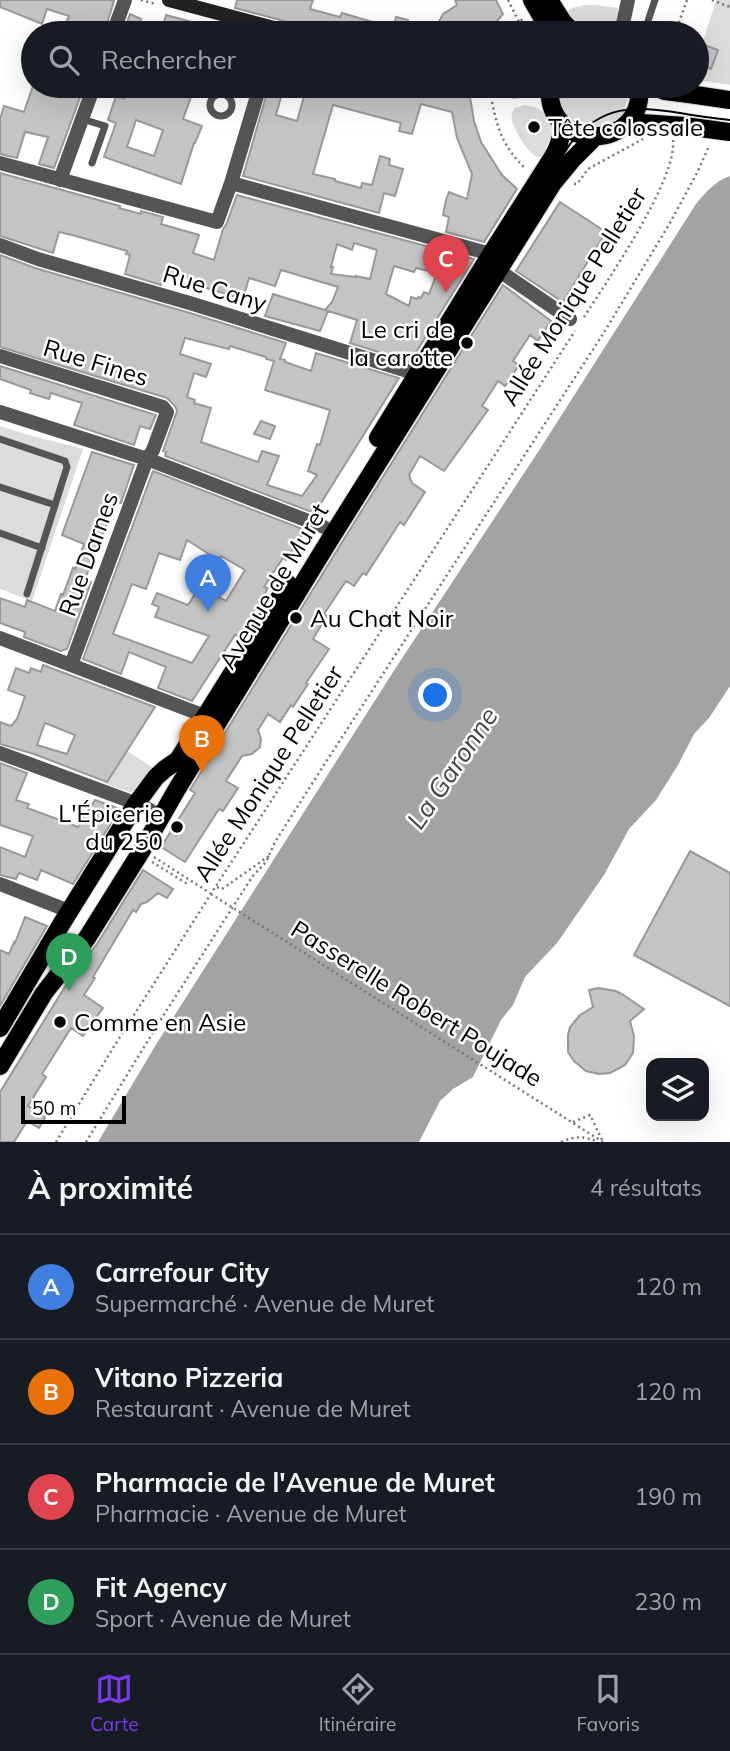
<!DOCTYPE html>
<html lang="fr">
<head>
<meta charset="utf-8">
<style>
  :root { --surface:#171b24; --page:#242831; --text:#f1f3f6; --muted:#9ea1a6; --line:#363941; --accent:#7c3aed }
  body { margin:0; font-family:Mulish,sans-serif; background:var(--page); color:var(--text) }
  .controls { position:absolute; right:21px; bottom:21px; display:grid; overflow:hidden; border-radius:14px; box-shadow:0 7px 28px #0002 }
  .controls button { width:63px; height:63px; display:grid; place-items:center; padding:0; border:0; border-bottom:2px solid var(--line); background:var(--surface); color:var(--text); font:35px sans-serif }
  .scale { position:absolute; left:21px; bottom:18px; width:105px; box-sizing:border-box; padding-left:7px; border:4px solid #000; border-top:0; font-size:19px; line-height:24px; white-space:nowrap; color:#000; -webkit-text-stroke:5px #fff; paint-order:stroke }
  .you { position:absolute; left:436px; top:696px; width:24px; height:24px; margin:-18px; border:5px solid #fff; border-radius:50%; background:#1a73e8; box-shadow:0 0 0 10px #1a73e833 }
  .badge { display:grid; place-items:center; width:46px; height:46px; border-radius:50%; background:var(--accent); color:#fff; font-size:23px; font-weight:700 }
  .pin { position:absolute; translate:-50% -58px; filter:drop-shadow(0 2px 4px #0008) }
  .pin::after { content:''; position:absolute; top:37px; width:24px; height:21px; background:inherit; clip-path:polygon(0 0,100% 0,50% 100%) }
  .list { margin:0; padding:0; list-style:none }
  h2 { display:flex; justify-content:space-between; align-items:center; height:91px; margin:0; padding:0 28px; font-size:30px }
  h2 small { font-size:23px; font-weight:400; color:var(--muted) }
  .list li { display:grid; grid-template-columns:46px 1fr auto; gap:21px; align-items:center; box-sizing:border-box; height:105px; padding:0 28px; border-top:2px solid var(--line) }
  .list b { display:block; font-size:26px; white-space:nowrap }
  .list p { margin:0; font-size:23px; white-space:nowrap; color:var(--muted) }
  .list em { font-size:23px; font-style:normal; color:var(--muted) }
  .icon { flex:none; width:38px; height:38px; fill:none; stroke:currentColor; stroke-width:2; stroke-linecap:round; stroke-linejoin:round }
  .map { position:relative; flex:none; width:730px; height:1142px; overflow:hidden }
  .search { position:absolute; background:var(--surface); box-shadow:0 7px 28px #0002; left:21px; right:21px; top:21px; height:77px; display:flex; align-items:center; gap:18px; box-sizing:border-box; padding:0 24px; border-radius:38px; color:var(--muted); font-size:26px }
  .sheet { height:511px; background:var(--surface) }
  nav { display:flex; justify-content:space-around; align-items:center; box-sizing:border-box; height:98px; border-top:2px solid var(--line); background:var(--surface); font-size:19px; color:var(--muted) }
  nav a { display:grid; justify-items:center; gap:4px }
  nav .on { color:var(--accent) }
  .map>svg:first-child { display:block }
  .green { fill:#dcdcdc }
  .water { fill:#a3a3a3 }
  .building { fill:#c4c4c4; stroke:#999; stroke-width:2; fill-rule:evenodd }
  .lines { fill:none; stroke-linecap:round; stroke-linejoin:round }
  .primary-casing { stroke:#dbdbdb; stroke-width:20 }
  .path { stroke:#777; stroke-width:2.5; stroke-dasharray:2 3.5; stroke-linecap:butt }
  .lane { stroke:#555; stroke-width:7 }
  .street { stroke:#555; stroke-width:14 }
  .secondary { stroke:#222; stroke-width:14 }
  .primary { stroke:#000; stroke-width:18 }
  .tram { stroke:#000; stroke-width:2 }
  .primary-bridge-casing { stroke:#dbdbdb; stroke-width:20; stroke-linecap:butt }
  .path-bridge { stroke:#777; stroke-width:2.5; stroke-dasharray:2 3.5; stroke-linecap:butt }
  .primary-bridge { stroke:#000; stroke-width:18 }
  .poi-dot { fill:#000; stroke:#fff; stroke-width:2.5 }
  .labels { text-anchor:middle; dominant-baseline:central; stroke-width:5; stroke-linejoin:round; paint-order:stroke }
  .poi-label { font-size:24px; fill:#000; stroke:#fff; text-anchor:start }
  .street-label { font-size:24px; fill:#000; stroke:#fff }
  .water-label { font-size:26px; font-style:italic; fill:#444; stroke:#fff }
</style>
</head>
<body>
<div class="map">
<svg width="730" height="1142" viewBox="0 0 730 1142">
  <rect width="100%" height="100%" fill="#fff"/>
  <path class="green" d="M716,0H730V85L697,80V60Z
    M585,5H596L618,8L616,33H583L576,28L567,12L572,8Z
    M558,86H631V97H628L623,113L625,114C609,129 595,133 575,120L573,122C561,112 558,101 558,86Z
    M524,105C542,107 549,115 555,132L545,156C540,157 538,158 534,155C525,149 509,123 512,114C512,112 514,110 515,108Z
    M0,426L29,435L83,449L32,601L0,589Z
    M127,751L152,767L135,794L106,784Z"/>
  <path class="water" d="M730,176V686L709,718L694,734L678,765L656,800L629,829L604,875L557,943L525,977L513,1005L501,1020L473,1077L453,1089L440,1101L419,1142H98L157,1043L395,669L540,449L696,204C706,192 715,181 730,176Z"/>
  <path class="building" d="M0,0H110L114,1L104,33H76L63,30L69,16L47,9L42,24L0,7Z
    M237,0H313L310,9L340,17L342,13L393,28L396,17L408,20L404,33H317L302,29L295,24L235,8Z
    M455,0H496L503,14L487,33H433L443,14L457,5Z
    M130,14L141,19L136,33H123Z
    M166,15L221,30L220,33H161Z
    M707,46L718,50L711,69L701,65Z
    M33,86H57L82,92L54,168L39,164L48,137L25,132L17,158L0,154V119L4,106L24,112Z
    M129,86H195L183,119L202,126L195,143H194L181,184L104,157L116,123L108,120L116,96L124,99ZM136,120L163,130L154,156L127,147Z
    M269,86H284L276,115L297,121L307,86H391L410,91L412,86H429L470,97L474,121L481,142L502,175L517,189L484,242L446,232L449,217L443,215L446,200L449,192L467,199L472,174L457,138L452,112L421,104L412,134L399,131L401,123L333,105L313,174L335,179V181L361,188L362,183L372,185L380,156L390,159L389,165L403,169L395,196L384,193L379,213L243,176Z
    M0,173L120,206L119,208L141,214V211L163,217L161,224L199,235L193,253L214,260L223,229L226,225L237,195L474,259L410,362L350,343L357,320L325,310L332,302L338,287L281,270L275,286L249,278L243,299L203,287L205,282L175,273L174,278L164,275L161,285L125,274L130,255L126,254L127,251L76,236L59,232L53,253L0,236ZM354,243L377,250L370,279L356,276V277L331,274L333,267H331L337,244L352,250ZM394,266L414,272L416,268L437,273L429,294L424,292L421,298L418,297L417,299L411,297L409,306L386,294Z
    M560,202L606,232L563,302L516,271Z
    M0,255L35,268L190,313L286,343L280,359L285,360V362L311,371L316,353L399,378L319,506L315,510L309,511L165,456L166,452L163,451L177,411L175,406L167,398L0,347ZM185,338L229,349L230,346L266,357V359L274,361L265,390L330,410L320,445L317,444L308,471L317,475L302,496L267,485L279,456L262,451L258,462L201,442L211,408L194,403L195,400L187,397L194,373L206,377L211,364L180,354Z
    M503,285L551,321L538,341L530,335L513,361L519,365L505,386L498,381L482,406L488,410L444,471L420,456L409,475L412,483L425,492L404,525L400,522L366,575L363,573L354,586L346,581L324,614L327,616L313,639L329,649L306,683L308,684L293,707L291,705L280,722L268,714L258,730L261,739L260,747L252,754L242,756L226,781L238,788L223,811L219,809L185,862L161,847L195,793L190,790L339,547Z
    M273,294L328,311L320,331L265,316Z
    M0,366L156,415L150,429L140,426L134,445L74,425L82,403L51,393L49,399L30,393L31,390L0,379Z
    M261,421L275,426L270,439L254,434Z
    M92,452L134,465L121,503L116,501L85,579L91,582L67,649L61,651L24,637L25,632L0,623V598L25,607L27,600L55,611L61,594L63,595L73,568L75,569L84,544L62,535Z
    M153,471L305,530L286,560L283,558L264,587L268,588L239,636L235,635L192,701L158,688L166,667L129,652L121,674L83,659ZM187,540L218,560L221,556L245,570L226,601L200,586L188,605L157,593L152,604L159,607L155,617L209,636L192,663L113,634L132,584L146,589L159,553L180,560Z
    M43,665L155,707L107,782L34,754L0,744V722L11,726L17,719L25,696L8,690L16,668L29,673L31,668L41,672ZM45,723L75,735L67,754L37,745Z
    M0,763L27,773L16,800L29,804L27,808L41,813L78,827L95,800L120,809L73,884L41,870L37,880L19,873L16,879L0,875V847L25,857L33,836L0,825Z
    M690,851L730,873V1006L634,955Z
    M143,870L173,889L167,898L158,893L147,902L141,904L136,912L133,910L93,977L95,978L84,995L103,1008L83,1036L71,1028L42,1074L46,1077L28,1106L43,1115L45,1118L39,1128L27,1121L14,1142H0V1092L71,977L97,944Z
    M25,917L47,926L0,1006V950L9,954L14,942L15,943Z
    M598,988L616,991L622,994L644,1009L630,1021L634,1036L633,1053L625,1065L610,1073L599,1074L586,1071L574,1061L568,1052V1035L570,1027L580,1015L593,1007L589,990Z"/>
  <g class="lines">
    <defs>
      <path id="primary" d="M532,0L551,33
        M549,0L563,22L574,33
        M550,86C544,154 646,152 639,86
        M652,86L665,91L689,94
        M625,125L642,123L685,126
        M378,438L491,254L552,158C559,147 563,136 561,122
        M0,1028L62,923L136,804L156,777L165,769L178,760L288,584
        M0,1066L44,993L87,938L142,850L177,789L329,541L553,183L572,160L595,137"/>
    </defs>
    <use href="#primary" class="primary-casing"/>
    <path class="path" d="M141,0L155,4
      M508,0L519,22
      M712,0L730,7
      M510,33L524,17
      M675,33L687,0
      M457,86L472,90
      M492,102C498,131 504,148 526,169
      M574,184H577L588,169L643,139
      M584,317C607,281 677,180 673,140
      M154,857L210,893
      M152,862L186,883L188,882
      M217,887L222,889L269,856
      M573,1122L590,1115L603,1142
      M56,1142L113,1048L216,886L575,331
      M86,1142L163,1016L252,877L266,862L275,842L324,765L603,334L670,223L698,171L709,146
      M561,1142C575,1136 584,1136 598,1142"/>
    <path class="lane" d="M644,33L655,0
      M210 105a11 11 0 1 1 22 0a11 11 0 1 1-22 0Z
      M82,119L105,126L92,163
      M0,439L65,461L67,467L27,594
      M0,487L55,505
      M0,533L42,548"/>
    <path class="street" d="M113,33L125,0
      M621,33L628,0
      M0,163L217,222L231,183L260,86
      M60,180L94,86
      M231,183L491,254
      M0,245L38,259L193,304L417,374
      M498,270L570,319
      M0,356L163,407L167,412L153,450L147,459L71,665
      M0,412L147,459L324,527
      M0,638L205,716
      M0,753L143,806L162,817
      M0,884L69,911"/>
    <path class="secondary" d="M169,0L293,33
      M486,86C503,91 523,95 539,86"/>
    <use href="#primary" class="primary"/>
    <path class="tram" d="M42,972C78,912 113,850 153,792C161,780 171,769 179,757
      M0,1053L35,997L81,935L156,814L191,751L570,144C602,104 634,106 680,113C697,116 713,118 730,120"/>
    <defs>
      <path id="primary-bridge" d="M689,94L730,100
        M685,126L730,132"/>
    </defs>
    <use href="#primary-bridge" class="primary-bridge-casing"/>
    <path class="path-bridge" d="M211,894L603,1142"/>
    <use href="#primary-bridge" class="primary-bridge"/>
  </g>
  <g class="poi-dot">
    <circle cx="534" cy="127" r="7"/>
    <circle cx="467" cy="343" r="7"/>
    <circle cx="296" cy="618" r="7"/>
    <circle cx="177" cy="827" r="7"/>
    <circle cx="60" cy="1022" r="7"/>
  </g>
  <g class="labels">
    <g class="poi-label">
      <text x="548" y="127">Tête colossale</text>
      <text x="453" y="329" text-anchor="end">Le cri de<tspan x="453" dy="28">la carotte</tspan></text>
      <text x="310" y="618">Au Chat Noir</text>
      <text x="163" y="813" text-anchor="end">L'Épicerie<tspan x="163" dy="28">du 250</tspan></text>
      <text x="74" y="1022">Comme en Asie</text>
    </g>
    <g class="street-label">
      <text transform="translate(215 288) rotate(17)">Rue Cany</text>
      <text transform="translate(573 296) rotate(-58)">Allée Monique Pelletier</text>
      <text transform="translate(96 362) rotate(17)">Rue Fines</text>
      <text transform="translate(88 554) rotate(-70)">Rue Darnes</text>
      <text transform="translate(273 586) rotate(-59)">Avenue de Muret</text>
      <text transform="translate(268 773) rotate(-57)">Allée Monique Pelletier</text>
      <text transform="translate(417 1003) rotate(32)">Passerelle Robert Poujade</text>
    </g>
    <g class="water-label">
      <text transform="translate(452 768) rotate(-56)">La Garonne</text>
    </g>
  </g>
</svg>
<div class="controls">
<button><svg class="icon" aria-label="layers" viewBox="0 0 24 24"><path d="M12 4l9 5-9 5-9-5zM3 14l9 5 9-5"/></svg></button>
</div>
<div class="scale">50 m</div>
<div class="you"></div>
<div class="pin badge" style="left:208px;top:612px;background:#3f7fe0">A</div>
<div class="pin badge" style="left:202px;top:773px;background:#e8710a">B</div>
<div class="pin badge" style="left:446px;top:293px;background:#e0444e">C</div>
<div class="pin badge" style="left:69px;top:991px;background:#2e9e5b">D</div>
<div class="search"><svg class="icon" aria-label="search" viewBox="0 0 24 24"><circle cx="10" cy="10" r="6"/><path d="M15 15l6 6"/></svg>Rechercher</div>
</div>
<section class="sheet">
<h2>À proximité<small>4 résultats</small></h2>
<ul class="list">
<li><span class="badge" style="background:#3f7fe0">A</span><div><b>Carrefour City</b><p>Supermarché · Avenue de Muret</p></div><em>120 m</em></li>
<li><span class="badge" style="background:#e8710a">B</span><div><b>Vitano Pizzeria</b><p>Restaurant · Avenue de Muret</p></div><em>120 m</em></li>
<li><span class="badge" style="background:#e0444e">C</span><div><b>Pharmacie de l'Avenue de Muret</b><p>Pharmacie · Avenue de Muret</p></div><em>190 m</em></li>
<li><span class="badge" style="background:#2e9e5b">D</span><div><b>Fit Agency</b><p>Sport · Avenue de Muret</p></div><em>230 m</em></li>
</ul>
</section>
<nav>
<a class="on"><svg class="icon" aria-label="map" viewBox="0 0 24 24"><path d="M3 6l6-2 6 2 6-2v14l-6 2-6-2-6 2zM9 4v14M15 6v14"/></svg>Carte</a>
<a><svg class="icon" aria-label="directions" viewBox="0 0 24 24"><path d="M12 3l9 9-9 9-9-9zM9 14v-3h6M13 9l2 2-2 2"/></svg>Itinéraire</a>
<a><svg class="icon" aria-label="saved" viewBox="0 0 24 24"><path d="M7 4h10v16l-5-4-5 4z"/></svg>Favoris</a>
</nav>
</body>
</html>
